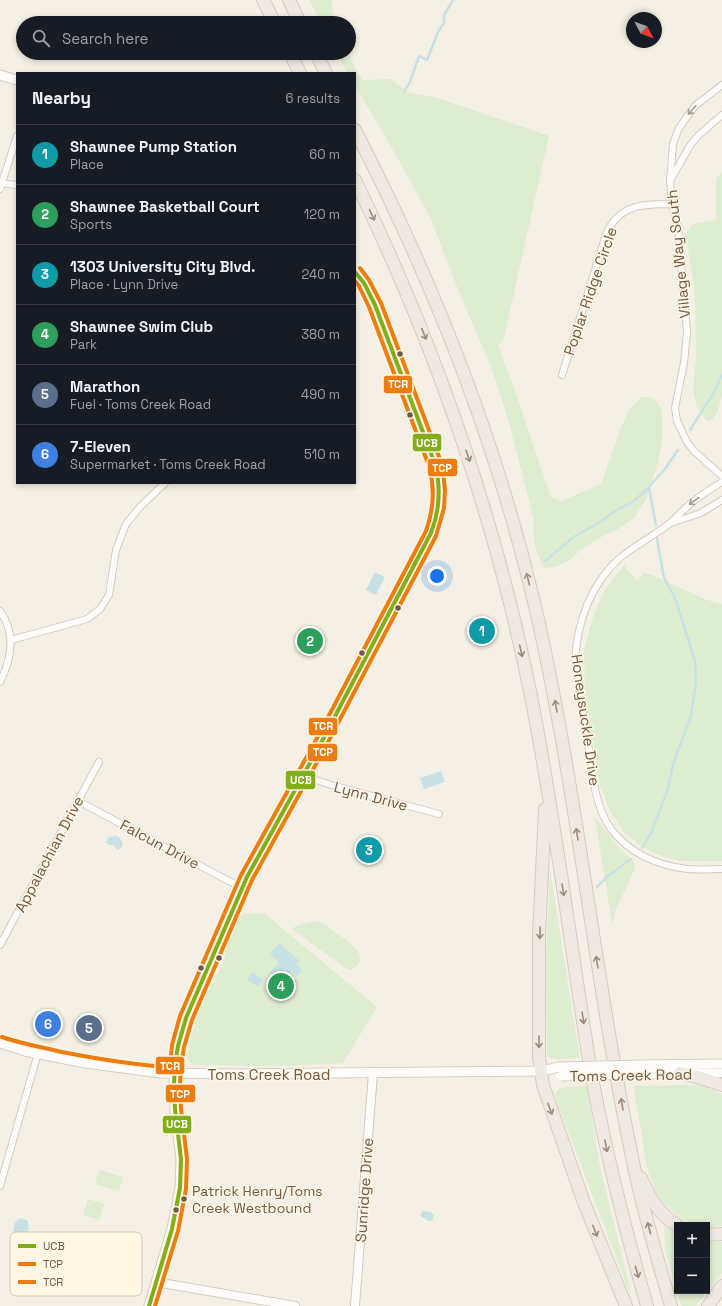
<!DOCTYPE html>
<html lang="en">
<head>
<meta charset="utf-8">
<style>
  :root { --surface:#171b24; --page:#242831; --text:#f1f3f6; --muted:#9ea1a6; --line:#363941; --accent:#8c9099 }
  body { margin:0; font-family:"Space Grotesk",sans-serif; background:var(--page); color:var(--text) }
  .controls { position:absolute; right:12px; bottom:12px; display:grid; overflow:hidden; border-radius:0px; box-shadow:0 2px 6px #0003 }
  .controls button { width:36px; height:36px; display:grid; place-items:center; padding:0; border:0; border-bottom:1px solid var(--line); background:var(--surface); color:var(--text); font:20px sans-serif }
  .compass { position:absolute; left:626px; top:12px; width:36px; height:36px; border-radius:50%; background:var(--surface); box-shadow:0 2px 6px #0003; rotate:131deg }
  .you { position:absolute; left:437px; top:576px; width:14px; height:14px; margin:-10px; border:3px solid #fff; border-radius:50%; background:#1a73e8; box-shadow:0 0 0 6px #1a73e833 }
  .badge { display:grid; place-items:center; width:26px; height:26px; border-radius:50%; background:var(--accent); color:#fff; font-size:13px; font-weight:700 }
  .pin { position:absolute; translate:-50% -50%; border:2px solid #fff; box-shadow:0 1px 4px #0006 }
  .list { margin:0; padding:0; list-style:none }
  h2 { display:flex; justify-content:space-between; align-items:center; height:52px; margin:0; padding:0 16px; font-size:17px }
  h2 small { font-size:13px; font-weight:400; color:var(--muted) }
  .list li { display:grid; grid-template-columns:26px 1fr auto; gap:12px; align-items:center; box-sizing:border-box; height:60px; padding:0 16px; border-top:1px solid var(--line) }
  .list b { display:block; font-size:15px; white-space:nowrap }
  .list p { margin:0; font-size:13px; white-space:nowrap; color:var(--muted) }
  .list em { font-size:13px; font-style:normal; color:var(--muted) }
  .icon { flex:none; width:22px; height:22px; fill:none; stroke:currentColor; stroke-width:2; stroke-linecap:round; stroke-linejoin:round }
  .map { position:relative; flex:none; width:722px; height:1306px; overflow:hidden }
  .search { position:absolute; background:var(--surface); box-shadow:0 2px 6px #0003; left:16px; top:16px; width:340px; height:44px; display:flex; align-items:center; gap:10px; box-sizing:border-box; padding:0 14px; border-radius:22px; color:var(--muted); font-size:15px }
  .panel { position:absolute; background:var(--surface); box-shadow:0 2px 6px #0003; left:16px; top:72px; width:340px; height:412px; border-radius:0px }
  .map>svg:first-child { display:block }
  .green { fill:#deecd0 }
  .water { fill:#c8e1e4 }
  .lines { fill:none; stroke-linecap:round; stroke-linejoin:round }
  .stream { stroke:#c8e1e4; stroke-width:2.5 }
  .minor-casing { stroke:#d3cbc0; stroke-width:8 }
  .tertiary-casing { stroke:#d3cbc0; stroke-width:10 }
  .secondary-casing { stroke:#d5ccc2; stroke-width:11 }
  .motorway-casing { stroke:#d4cbc3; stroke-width:14 }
  .minor { stroke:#fefdfb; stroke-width:6 }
  .tertiary { stroke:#fefdfb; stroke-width:8 }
  .secondary { stroke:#fefdfb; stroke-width:9 }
  .motorway { stroke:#f0e8e2; stroke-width:12 }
  .secondary-bridge-casing { stroke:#d5ccc2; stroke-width:11; stroke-linecap:butt }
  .secondary-bridge { stroke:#fefdfb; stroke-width:9 }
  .bus-1-casing { stroke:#fff6e4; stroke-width:7 }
  .bus-2-casing { stroke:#fff6e4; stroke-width:7 }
  .bus-3-casing { stroke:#fff6e4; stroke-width:7 }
  .bus-1 { stroke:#82ae1c; stroke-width:4 }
  .bus-2 { stroke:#ee7c0e; stroke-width:4 }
  .bus-3 { stroke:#ee7c0e; stroke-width:4 }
  .oneway { stroke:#a99b8f }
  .oneway2 { stroke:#9d8b7d }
  .bus-dot { fill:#715947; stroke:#fff6e4; stroke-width:1.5 }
  .labels { text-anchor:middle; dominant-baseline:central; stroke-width:3; stroke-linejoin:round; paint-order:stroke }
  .bus-label { font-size:14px; fill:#715947; stroke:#fff6e4; text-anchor:start }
  .street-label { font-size:15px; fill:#715947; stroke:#fff6e4 }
  .key { fill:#fff6e4; stroke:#d4c7b5; stroke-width:1 }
  .key-label { font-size:11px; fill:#715947 }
  .line-badge { stroke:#fff6e4; stroke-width:1.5 }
  .badge-label { font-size:11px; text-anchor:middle; font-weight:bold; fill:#fff }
</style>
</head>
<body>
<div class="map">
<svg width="722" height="1306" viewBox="0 0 722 1306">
  <rect width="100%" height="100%" fill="#f5f0e5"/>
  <path class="green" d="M309,0H331L335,23H321Z
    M337,53H348L358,74L364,80L390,79L410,93L435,97L549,136L503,342L498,345L513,385L551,497L562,502L568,498L601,484L622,425L630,409L641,397H650L658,403L662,411V443L657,465L646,500L633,519L618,529L603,536L582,549L568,561L556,567L544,568C535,549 532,541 534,520L510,426L492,369L459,292L430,217L384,134L355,86V73H347Z
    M722,173V395L718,410L714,419L707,421L697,407L693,391L696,355L695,295L693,278L686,239L687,232L693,224L716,220V179Z
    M624,565L637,582L644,573L652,575L707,600L722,604V861H679L655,854L638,844L623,831L610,811L600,785L585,696L584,649L593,617L604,591Z
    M310,630L319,634L310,651L302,647Z
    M595,817L620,849L632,860L635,864V868L615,912L612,924Z
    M550,868L580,1058L552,1059L547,1056L546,959Z
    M240,913L265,914L377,1007L343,1063L288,1066L193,1065L188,1060L187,1056L194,1027L207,990L214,981L224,961L226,946Z
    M313,921C323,921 330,929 338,934C349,942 374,958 351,970L345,968L292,929L296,926Z
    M699,1085L722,1094V1226L707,1227V1225C675,1225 655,1198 647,1168C645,1157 643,1146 642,1135C639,1119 636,1102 633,1086Z
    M587,1086L599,1162L633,1302L556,1100C556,1098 555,1096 556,1093C558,1085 579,1087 587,1086Z
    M99,1170L123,1177L119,1191L95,1184Z
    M88,1199L104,1204L99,1220L83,1215Z
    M664,1226L677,1233V1291H707V1242H722V1273L696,1306H682L680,1303L665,1251Z"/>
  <path class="water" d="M375,572L385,577L376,595L366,590Z
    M441,771L445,782L424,789L420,778Z
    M117,836C121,838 123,843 122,847L118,850L116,849L114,845H109L106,842L109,837Z
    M279,943L300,961L296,964L303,970L297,976L291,971L281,982L270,973L279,962L270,954Z
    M253,972L263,980L258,987L247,979Z
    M423,1211L431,1212L434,1215L433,1219L431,1221H428L425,1218H423L420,1215Z
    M20,1218L27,1220C31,1228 28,1237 19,1239L14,1235C12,1228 14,1222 20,1218Z"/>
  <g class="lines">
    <path class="stream" d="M404,92L410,82L419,56L427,60L438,32L444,23V15L453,0
      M690,430L713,394L722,375
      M649,488L656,525
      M545,561L575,536L602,521L615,511L634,501L649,487L665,469L678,450
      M642,848L651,833L668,789L673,764L691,716L696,681L695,661L675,598L664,578L657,539
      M597,887L609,875L631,859"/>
    <defs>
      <path id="minor" d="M722,85L695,106L686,118L678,130L673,144L670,181L672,204L678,227L687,332L684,363L675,408L677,421L687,442L694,451L722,476
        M671,179L691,144L700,134L722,115
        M0,183L17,185
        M0,189L17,136
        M562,375L606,235C618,204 644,204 672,204
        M722,482C711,489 699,496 689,505C682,511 676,518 669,524C653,536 636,545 621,557C591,583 577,622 575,661L595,789C598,803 602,817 611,829C629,853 658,866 688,869C699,870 711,869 722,869
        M671,523L701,513L722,500
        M0,611C16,633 12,658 0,682
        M11,640L87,619L100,609L109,595L116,550L126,524L140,507L165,483
        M303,776L335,786L439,814
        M78,801L242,888
        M0,945L99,762
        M0,1186L38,1053"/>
      <path id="tertiary" d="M694,1073H722
        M156,1282L295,1306
        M355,1306L373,1073"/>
      <path id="secondary" d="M0,75L17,80
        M0,1043L25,1051L85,1063L161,1073L236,1074L541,1071L559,1067
        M642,1065L722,1064
        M643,1074L680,1073
        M149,1306L172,1229L180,1188L181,1159L175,1109L174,1084L175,1064L178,1046L186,1018L247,877L321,743L431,533C441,510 442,488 435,464L375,305L364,283L355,272"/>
      <path id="motorway" d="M263,0L275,23
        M289,0L300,23
        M290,53L300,73
        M316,53L326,73
        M355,130C433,281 496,440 535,606C577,788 594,975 632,1157C642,1208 657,1257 671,1306
        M355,180C436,346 496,520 532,701C555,820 570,941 589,1060C603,1143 624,1225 647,1306
        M545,809L539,935V1057L543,1085L583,1200L626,1306
        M680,1073L701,1078L722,1085
        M641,1178C649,1196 659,1215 677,1225
        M707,1235L722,1234
        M708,1306L722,1286"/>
    </defs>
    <use href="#minor" class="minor-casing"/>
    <use href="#tertiary" class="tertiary-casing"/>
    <use href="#secondary" class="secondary-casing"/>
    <use href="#motorway" class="motorway-casing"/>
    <use href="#minor" class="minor"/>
    <use href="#tertiary" class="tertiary"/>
    <use href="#secondary" class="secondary"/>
    <use href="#motorway" class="motorway"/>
    <defs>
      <path id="secondary-bridge" d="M559,1067L642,1065
        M561,1076L643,1074"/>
    </defs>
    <use href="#secondary-bridge" class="secondary-bridge-casing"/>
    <use href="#secondary-bridge" class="secondary-bridge"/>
    <defs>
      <path id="bus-1" d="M149,1306L172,1229L180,1188L181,1159L175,1109L174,1084L175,1064L178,1046L186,1018L247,877L321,743L431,533C440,510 441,488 435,464L375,305L364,283L355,272"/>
      <path id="bus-2" d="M155,1306L178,1231L186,1189L187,1159L181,1109L180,1084L181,1065L184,1047L192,1020L252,880L326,746L436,536L444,508L445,490L443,471L441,462L381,303L369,280L360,268"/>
      <path id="bus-3" d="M2,1037C22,1044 42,1047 62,1052C98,1059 133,1065 170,1067L172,1045L180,1016L241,875L316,740L426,531C434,509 435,488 429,466L369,307L359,286L355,281"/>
    </defs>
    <use href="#bus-1" class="bus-1-casing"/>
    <use href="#bus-2" class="bus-2-casing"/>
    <use href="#bus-3" class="bus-3-casing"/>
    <use href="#bus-1" class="bus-1"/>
    <use href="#bus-2" class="bus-2"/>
    <use href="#bus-3" class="bus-3"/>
  </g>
  <defs><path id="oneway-shaft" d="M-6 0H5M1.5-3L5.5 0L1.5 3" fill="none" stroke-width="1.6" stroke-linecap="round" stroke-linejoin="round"/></defs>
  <g class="oneway">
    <use href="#oneway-shaft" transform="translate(692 110) rotate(132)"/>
    <use href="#oneway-shaft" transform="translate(694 501) rotate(145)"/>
  </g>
  <g class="oneway2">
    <use href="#oneway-shaft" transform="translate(372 215) rotate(65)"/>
    <use href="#oneway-shaft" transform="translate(424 334) rotate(68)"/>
    <use href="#oneway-shaft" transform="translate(468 456) rotate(71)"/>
    <use href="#oneway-shaft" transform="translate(528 579) rotate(-104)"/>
    <use href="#oneway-shaft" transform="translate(521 651) rotate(77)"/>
    <use href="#oneway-shaft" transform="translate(556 706) rotate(-100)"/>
    <use href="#oneway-shaft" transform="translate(577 834) rotate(-99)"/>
    <use href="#oneway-shaft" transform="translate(563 890) rotate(81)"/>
    <use href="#oneway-shaft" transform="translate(540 933) rotate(92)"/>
    <use href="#oneway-shaft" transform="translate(597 962) rotate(-99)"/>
    <use href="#oneway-shaft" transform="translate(583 1018) rotate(82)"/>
    <use href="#oneway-shaft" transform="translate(539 1042) rotate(91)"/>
    <use href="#oneway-shaft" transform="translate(622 1104) rotate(-100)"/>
    <use href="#oneway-shaft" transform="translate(550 1109) rotate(70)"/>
    <use href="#oneway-shaft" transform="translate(606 1146) rotate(79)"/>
    <use href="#oneway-shaft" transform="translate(649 1228) rotate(-105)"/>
    <use href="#oneway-shaft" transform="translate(595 1231) rotate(69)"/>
    <use href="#oneway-shaft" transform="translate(637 1272) rotate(74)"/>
  </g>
  <g class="bus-dot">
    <circle cx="400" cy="354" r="3.5"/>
    <circle cx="410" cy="415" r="3.5"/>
    <circle cx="398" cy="608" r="3.5"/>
    <circle cx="362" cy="653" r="3.5"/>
    <circle cx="219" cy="958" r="3.5"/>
    <circle cx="201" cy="968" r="3.5"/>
    <circle cx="184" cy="1199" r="3.5"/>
    <circle cx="176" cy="1210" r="3.5"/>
  </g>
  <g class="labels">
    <g class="bus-label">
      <text x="192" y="1191">Patrick Henry/Toms<tspan x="192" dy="17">Creek Westbound</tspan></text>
    </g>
    <g class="street-label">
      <text transform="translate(678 254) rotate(-96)">Village Way South</text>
      <text transform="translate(590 291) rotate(-71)">Poplar Ridge Circle</text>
      <text transform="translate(586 720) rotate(82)">Honeysuckle Drive</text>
      <text transform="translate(371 796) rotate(15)">Lynn Drive</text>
      <text transform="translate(160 844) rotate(28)">Falcun Drive</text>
      <text transform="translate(49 854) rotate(-62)">Appalachian Drive</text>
      <text x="269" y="1074">Toms Creek Road</text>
      <text transform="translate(631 1075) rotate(-1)">Toms Creek Road</text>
      <text transform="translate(364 1190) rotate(-86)">Sunridge Drive</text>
    </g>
  </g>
  <rect x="10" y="1232" width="132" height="64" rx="6" class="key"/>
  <rect x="18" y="1244" width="18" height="4" fill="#82ae1c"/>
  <rect x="18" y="1262" width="18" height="4" fill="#ee7c0e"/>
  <rect x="18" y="1280" width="18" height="4" fill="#ee7c0e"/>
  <g class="key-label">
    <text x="43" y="1250">UCB</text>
    <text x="43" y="1268">TCP</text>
    <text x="43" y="1286">TCR</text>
  </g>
  <g class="line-badge">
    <rect x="383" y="375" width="30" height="19" rx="4" fill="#ee7c0e"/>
    <rect x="412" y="433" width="30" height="19" rx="4" fill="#82ae1c"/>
    <rect x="427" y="458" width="31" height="19" rx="4" fill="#ee7c0e"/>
    <rect x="308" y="717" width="30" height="19" rx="4" fill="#ee7c0e"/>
    <rect x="307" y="743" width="31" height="19" rx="4" fill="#ee7c0e"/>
    <rect x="285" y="770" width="31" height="20" rx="4" fill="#82ae1c"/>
    <rect x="155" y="1056" width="30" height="19" rx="4" fill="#ee7c0e"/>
    <rect x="165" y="1084" width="31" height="19" rx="4" fill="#ee7c0e"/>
    <rect x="162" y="1115" width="30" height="19" rx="4" fill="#82ae1c"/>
  </g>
  <g class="badge-label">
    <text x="398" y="388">TCR</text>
    <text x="427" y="447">UCB</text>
    <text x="442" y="472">TCP</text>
    <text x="323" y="730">TCR</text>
    <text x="323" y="756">TCP</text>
    <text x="301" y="784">UCB</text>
    <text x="170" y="1070">TCR</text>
    <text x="180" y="1098">TCP</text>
    <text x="177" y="1128">UCB</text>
  </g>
</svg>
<div class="controls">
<button>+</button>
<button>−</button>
</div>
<svg class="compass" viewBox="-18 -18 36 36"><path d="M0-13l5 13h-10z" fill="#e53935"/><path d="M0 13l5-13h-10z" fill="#9ea1a6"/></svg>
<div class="you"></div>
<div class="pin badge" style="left:482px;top:631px;background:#0f9aa8">1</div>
<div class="pin badge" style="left:310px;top:641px;background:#2e9e5b">2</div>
<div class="pin badge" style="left:369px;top:850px;background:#0f9aa8">3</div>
<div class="pin badge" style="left:281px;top:986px;background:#2e9e5b">4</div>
<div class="pin badge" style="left:89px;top:1028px;background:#5c6f8a">5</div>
<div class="pin badge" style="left:48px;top:1024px;background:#3f7fe0">6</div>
<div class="search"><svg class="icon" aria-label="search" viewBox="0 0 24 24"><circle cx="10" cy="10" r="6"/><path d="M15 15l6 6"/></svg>Search here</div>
<section class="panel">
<h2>Nearby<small>6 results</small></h2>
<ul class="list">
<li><span class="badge" style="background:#0f9aa8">1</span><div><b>Shawnee Pump Station</b><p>Place</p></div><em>60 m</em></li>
<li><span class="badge" style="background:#2e9e5b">2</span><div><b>Shawnee Basketball Court</b><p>Sports</p></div><em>120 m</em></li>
<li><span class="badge" style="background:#0f9aa8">3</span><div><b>1303 University City Blvd.</b><p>Place · Lynn Drive</p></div><em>240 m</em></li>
<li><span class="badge" style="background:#2e9e5b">4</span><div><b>Shawnee Swim Club</b><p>Park</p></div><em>380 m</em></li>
<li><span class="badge" style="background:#5c6f8a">5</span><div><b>Marathon</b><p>Fuel · Toms Creek Road</p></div><em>490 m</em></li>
<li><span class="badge" style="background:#3f7fe0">6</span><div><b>7-Eleven</b><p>Supermarket · Toms Creek Road</p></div><em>510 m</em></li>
</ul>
</section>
</div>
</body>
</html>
